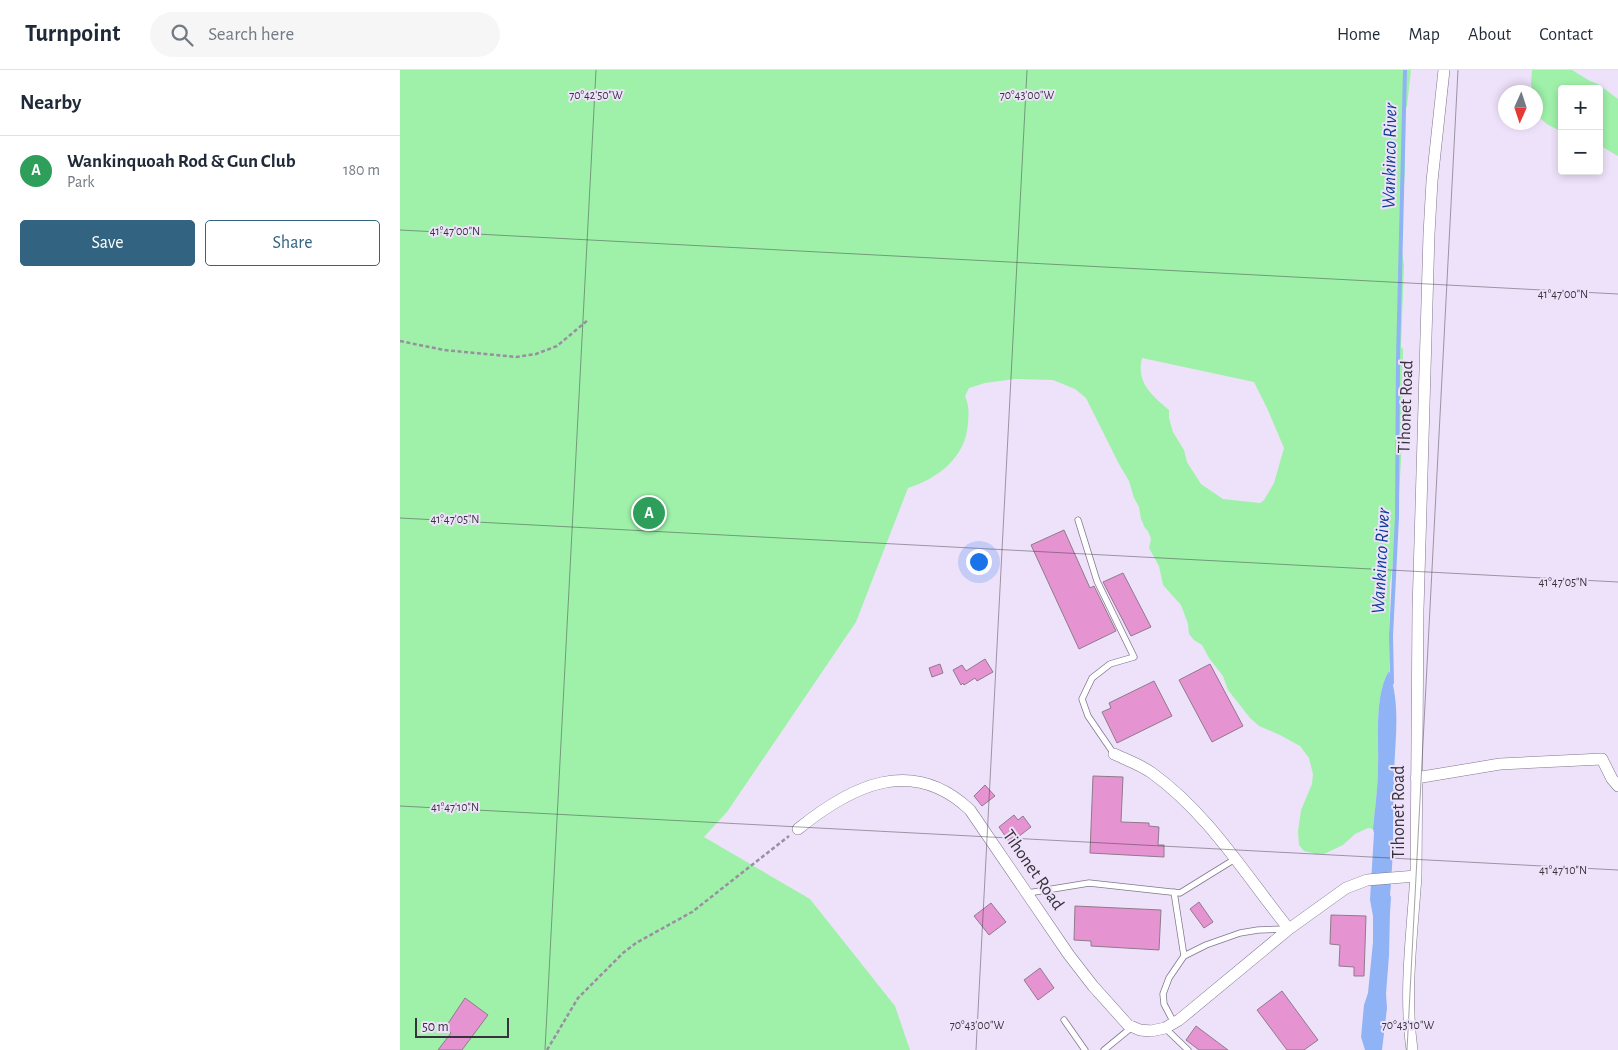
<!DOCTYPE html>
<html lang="en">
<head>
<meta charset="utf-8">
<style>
  :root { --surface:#fff; --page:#f6f6f7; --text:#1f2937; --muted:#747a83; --line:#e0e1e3; --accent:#326481 }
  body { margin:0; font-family:"Alegreya Sans",sans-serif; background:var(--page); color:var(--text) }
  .controls { position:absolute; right:15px; top:15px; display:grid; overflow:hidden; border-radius:5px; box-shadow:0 2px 8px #0003 }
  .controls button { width:45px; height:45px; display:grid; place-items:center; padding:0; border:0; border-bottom:1px solid var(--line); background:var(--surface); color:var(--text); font:25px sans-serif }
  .compass { position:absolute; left:1098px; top:15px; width:45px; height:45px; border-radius:50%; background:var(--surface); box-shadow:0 2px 8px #0003; rotate:183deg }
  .scale { position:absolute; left:15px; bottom:12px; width:94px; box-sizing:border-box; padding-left:5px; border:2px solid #37323b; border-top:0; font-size:14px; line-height:18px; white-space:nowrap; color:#37323b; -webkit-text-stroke:4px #eee2fa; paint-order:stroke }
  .you { position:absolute; left:578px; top:491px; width:18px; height:18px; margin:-12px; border:4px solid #fff; border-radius:50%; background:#1a73e8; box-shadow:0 0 0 8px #1a73e833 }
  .badge { display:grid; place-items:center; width:32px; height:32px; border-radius:50%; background:var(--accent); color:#fff; font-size:16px; font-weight:700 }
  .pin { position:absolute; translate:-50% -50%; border:2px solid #fff; box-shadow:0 1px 5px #0006 }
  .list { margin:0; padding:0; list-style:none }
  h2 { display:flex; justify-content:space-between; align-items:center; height:65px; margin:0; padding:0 20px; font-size:21px }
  h2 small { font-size:16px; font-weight:400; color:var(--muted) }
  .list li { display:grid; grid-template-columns:32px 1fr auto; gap:15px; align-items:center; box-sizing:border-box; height:70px; padding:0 20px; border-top:1px solid var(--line) }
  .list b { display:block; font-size:19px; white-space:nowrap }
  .list p { margin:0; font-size:16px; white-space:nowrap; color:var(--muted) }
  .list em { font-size:16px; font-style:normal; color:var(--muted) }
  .actions { display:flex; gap:10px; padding:15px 20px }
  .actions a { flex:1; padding:11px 0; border:1px solid var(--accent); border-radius:5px; text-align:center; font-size:18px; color:var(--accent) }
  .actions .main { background:var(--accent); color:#fff }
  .icon { flex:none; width:28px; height:28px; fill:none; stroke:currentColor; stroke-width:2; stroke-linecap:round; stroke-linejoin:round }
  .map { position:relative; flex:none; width:1218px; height:980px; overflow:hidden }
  header { display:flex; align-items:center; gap:30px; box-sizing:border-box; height:70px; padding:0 25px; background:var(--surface); border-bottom:1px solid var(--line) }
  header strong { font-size:24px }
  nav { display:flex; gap:28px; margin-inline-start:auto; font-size:18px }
  .search { width:350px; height:45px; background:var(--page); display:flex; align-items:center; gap:12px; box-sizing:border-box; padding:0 18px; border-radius:28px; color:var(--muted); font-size:19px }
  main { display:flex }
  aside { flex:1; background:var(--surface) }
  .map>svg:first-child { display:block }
  .green { fill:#9ff1aa; fill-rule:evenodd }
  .water { fill:#8fb3f4 }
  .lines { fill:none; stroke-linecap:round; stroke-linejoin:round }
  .stream { stroke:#8fb3f4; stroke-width:4 }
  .building { fill:#e693d2; stroke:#907a8a }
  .service-casing { stroke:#81778c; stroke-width:7 }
  .minor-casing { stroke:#81778c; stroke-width:12 }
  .path { stroke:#988fa0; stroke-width:2.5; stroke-dasharray:4 2.5; stroke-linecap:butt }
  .service { stroke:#fff; stroke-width:5.5 }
  .minor { stroke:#fff; stroke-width:11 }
  .ticks { fill:none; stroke:#37323b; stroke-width:1; stroke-opacity:0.45 }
  .labels { text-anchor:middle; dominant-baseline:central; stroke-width:4; stroke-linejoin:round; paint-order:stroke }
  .street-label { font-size:18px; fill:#37323b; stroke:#eee2fa }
  .water-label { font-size:19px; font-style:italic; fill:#0e3c97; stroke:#eee2fa }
  .ticks-label { font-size:12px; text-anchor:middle; fill:#37323b; stroke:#eee2fa; stroke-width:4; stroke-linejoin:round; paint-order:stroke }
</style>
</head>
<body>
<header>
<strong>Turnpoint</strong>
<div class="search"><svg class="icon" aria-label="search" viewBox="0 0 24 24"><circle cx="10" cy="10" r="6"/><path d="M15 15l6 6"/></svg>Search here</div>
<nav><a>Home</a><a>Map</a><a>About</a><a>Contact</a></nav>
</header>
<main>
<aside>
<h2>Nearby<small></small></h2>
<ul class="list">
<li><span class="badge" style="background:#2e9e5b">A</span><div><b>Wankinquoah Rod &amp; Gun Club</b><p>Park</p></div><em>180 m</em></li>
</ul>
<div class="actions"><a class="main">Save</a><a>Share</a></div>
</aside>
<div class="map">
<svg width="1218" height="980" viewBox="0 0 1218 980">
  <rect width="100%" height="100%" fill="#eee2fa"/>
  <path class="green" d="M0,0H1011L1007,36L1004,40L1005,101L1002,142L1001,176L1004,195L1001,277L1003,279C1003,299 1001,318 1004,338L997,460C992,478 994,496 990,513L989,601C974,625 979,669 978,697C978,717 975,738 973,759L968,758L955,764L943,775L924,784H916L904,781L899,775L898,761L901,740L912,714L913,704L909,688L900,676L880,665L859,656L850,648L828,620L823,606L809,588L802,575L794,570L789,564L788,554L781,535L763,515L759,496L749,478L751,469L748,461L745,458L741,449L739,437L734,428L729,411L719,394L686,328L675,319L653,310L615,309L585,313L569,318L565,326C569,335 569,343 568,353C566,387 539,408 508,418L456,552L327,742L304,767L410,829L495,936L510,980H0ZM742,288L854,312L867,338L884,378L874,413L864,430L860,433L823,429L801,414L787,392L784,380L773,362L769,348V340C752,325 736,313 742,288Z
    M1132,0H1172L1190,11L1198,14L1218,29V86L1199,75V19H1162V61C1152,58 1138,50 1136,40C1134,35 1136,28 1136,22H1132L1131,13Z"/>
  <path class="water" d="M989,601C1001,635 995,669 994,705C993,745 994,785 990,825L991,827L990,842L989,885L986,924L987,938L982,980H965L961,967L964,935L968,923L973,872V846L970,830L974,763L973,759C975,738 978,717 978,697C979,669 974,625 989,601Z"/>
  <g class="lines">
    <path class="stream" d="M992,613L991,566L997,447L998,289L1005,0"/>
  </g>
  <path class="building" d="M664,460L690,518L694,516L716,561L679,579L631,475Z
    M723,503L751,557L731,566L703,512Z
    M585,589L593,602L577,611L575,608L564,615L563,613L561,615L553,600L562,595L566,601Z
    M540,594L543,603L532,607L529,598Z
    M810,594L843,656L812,672L779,610Z
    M754,611L772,646L717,673L702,642L711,638L709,633Z
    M693,706L723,707L721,752L749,753V756L759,757L758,775H764V787L690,783Z
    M585,715L595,726L582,736L574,726Z
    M614,745L618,750L623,746L631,757L610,773L599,757Z
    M799,832L813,852L804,858L790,839Z
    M591,833L606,852L589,865L574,846Z
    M675,836L761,840L759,880L691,876V871L674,870Z
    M931,845L966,846L964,906H954V897L939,896L940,875L930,874Z
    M640,898L654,918L638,930L624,910Z
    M882,921L918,970L904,980H887L857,940Z
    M65,928L88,945L62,980H38L51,963L45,958Z
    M796,956L828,980H799L786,970Z"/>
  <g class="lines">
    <defs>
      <path id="service" d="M678,450L697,511L734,587L710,594L692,608L682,629L688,646L714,684
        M774,822L784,886
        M628,823L689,813L780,823L835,789
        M664,950L685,980
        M774,953L764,934L763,924L769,908L784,886L806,875L840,863L858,860L887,859
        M765,958L788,980
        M704,980L732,957"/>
      <path id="minor" d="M714,684C727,690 741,695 752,703C809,744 846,806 889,859
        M1016,708L1100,694L1202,689L1212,709L1218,716
        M398,759C451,716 512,685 570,740L669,885L693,916L728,955L740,960L751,961L765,958L779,950L889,859L946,818L967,810L1016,806L1018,540L1029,164L1032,111L1044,0
        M1012,980C1004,923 1012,864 1016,806"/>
    </defs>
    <use href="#service" class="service-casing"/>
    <use href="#minor" class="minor-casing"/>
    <path class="path" d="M0,271L44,280L116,287L136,284L157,276L188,250
      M147,980L178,928L223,883L236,873L292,842L389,766"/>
    <use href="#service" class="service"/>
    <use href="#minor" class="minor"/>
  </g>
  <path class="ticks" d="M0,160L1218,224M0,448L1218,512M0,736L1218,800M145,980L196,0M576,980L627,0M1007,980L1058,0"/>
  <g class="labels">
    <g class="street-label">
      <text transform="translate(1006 337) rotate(-88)">Tihonet Road</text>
      <text transform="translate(999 742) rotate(-90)">Tihonet Road</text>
      <text transform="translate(633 800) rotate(55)">Tihonet Road</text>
    </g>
    <g class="water-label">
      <text transform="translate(990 86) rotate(-89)">Wankinco River</text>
      <text transform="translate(981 491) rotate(-87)">Wankinco River</text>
    </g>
  </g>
  <g class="ticks-label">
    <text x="196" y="29">70°42'50"W</text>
    <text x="627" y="29">70°43'00"W</text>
    <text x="55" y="165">41°47'00"N</text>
    <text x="1163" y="228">41°47'00"N</text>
    <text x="55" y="453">41°47'05"N</text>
    <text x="1163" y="516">41°47'05"N</text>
    <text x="55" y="741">41°47'10"N</text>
    <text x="1163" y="804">41°47'10"N</text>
    <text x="577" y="959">70°43'00"W</text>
    <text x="1008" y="959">70°43'10"W</text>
  </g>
</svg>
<div class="controls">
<button>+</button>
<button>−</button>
</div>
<svg class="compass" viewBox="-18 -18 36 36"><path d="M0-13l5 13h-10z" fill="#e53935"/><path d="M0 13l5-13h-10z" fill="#747a83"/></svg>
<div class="scale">50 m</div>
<div class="you"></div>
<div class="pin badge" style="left:249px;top:443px;background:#2e9e5b">A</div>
</div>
</main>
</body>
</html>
